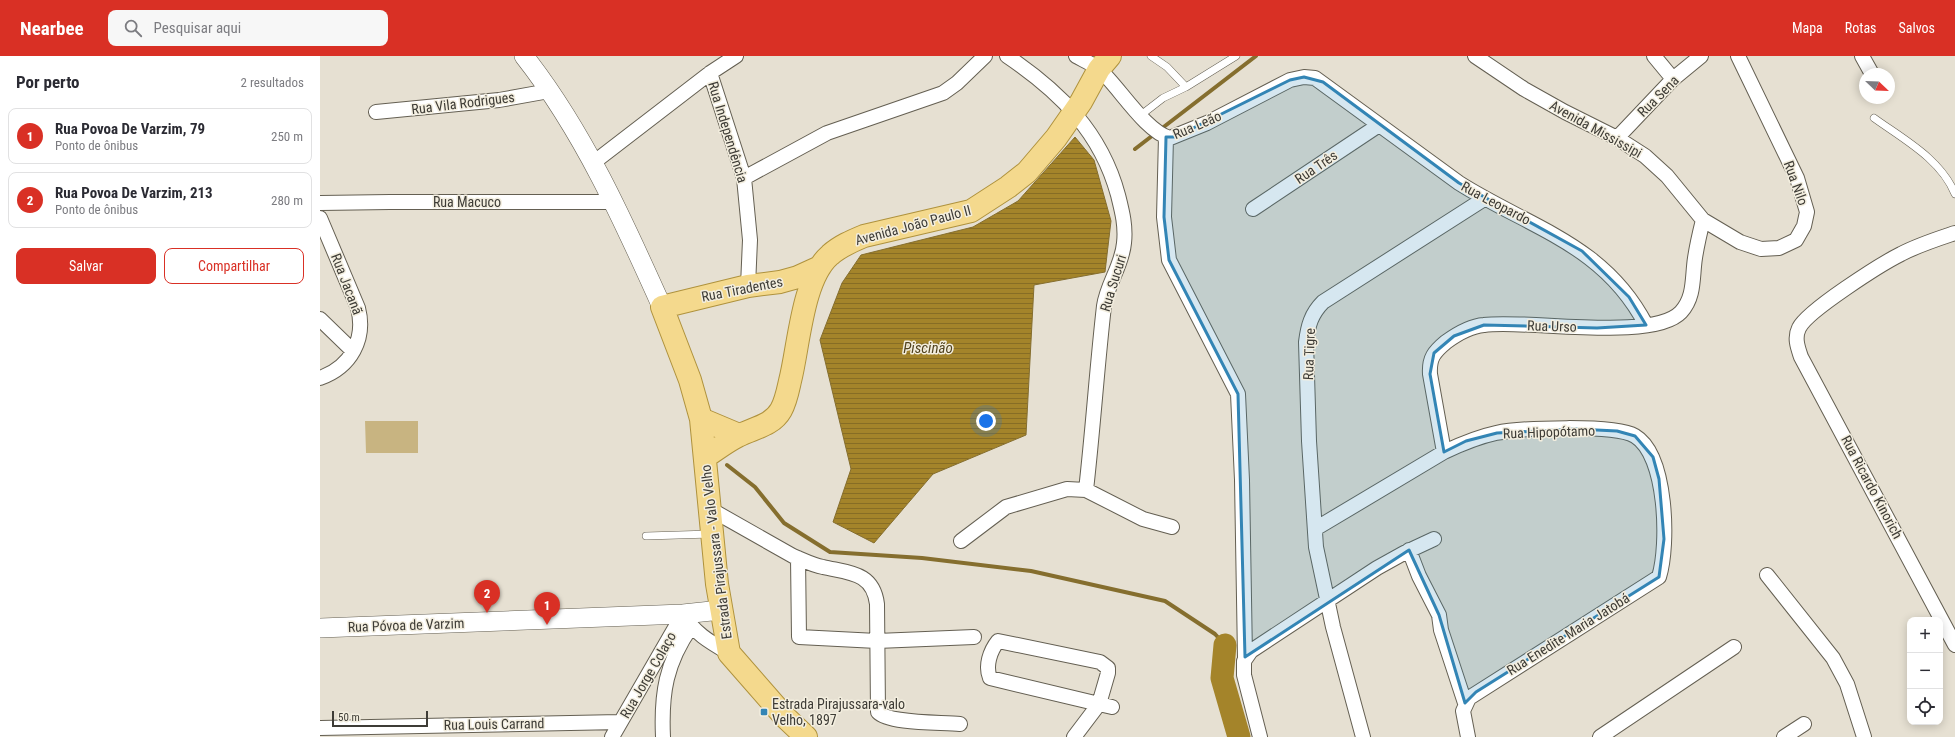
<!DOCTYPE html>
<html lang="pt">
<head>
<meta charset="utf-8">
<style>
  :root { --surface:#fff; --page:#f7f7f7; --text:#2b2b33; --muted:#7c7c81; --line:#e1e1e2; --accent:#d93025 }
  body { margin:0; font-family:"Roboto Condensed",sans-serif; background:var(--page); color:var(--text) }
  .controls { position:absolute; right:12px; bottom:12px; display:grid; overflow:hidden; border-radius:8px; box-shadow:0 2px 10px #0003 }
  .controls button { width:36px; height:36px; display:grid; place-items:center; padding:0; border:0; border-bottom:1px solid var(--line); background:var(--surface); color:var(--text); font:20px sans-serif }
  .compass { position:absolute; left:1539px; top:12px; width:36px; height:36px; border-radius:50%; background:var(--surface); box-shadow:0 2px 10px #0003; rotate:113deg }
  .scale { position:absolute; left:12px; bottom:10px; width:96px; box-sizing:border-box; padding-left:4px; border:2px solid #3e3c36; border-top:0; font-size:11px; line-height:14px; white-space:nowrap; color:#3e3c36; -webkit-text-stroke:3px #f3eedf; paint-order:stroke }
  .you { position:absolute; left:666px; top:365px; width:14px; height:14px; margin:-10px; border:3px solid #fff; border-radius:50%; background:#1a73e8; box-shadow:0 0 0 6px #1a73e833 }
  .badge { display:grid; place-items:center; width:26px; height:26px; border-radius:50%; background:var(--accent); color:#fff; font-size:13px; font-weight:700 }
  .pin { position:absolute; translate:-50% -33px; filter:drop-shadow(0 1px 2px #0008) }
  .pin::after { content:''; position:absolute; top:21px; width:14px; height:12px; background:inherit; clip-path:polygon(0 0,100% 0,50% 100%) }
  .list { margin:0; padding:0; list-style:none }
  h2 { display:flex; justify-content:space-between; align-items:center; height:52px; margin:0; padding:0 16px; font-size:17px }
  h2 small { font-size:13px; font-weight:400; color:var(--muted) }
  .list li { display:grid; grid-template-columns:26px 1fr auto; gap:12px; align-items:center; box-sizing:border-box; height:56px; margin:0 8px 8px; padding:0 8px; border:1px solid var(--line); border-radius:8px }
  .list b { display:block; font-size:15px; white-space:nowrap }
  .list p { margin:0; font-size:13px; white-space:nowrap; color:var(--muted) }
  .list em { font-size:13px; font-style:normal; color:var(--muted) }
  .actions { display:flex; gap:8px; padding:12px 16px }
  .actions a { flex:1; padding:9px 0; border:1px solid var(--accent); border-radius:8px; text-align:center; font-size:14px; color:var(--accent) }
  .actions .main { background:var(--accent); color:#fff }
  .icon { flex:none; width:22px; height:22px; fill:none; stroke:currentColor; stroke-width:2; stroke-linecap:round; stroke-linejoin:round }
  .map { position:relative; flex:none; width:1635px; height:681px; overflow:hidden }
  header { display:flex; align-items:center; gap:24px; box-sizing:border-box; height:56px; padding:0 20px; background:var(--accent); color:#fff }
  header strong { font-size:19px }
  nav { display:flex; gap:22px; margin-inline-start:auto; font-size:14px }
  .search { width:280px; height:36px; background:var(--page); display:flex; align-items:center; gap:10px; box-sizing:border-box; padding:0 14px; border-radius:8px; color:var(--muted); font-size:15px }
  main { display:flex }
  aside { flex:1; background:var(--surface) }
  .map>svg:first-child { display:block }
  .pitch { fill:#c8b481 }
  .water { fill:url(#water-rules); stroke:#856e2e }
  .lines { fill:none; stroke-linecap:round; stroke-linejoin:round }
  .stream { stroke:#856e2e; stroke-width:4 }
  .river { stroke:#a4842a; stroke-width:23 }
  .service-casing { stroke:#645f52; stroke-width:8 }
  .minor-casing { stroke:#645f52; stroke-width:16 }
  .secondary-casing { stroke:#645f52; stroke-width:20 }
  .primary-casing { stroke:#af923d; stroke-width:24 }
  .service { stroke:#fff; stroke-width:7 }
  .minor { stroke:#fff; stroke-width:14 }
  .secondary { stroke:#fff; stroke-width:19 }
  .primary { stroke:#f4d98d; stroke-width:22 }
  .marked { fill:#3385b5; fill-opacity:0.2; stroke:#3385b5; stroke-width:3; stroke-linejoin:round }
  .poi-dot { fill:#3385b5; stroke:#f3eedf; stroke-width:1.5 }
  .labels { text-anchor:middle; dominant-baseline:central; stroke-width:3; stroke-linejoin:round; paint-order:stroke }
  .street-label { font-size:14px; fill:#3e3c36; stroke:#f3eedf }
  .poi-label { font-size:14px; fill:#3e3c36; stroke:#f3eedf; text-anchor:start }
  .water-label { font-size:15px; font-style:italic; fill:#51431e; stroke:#f3eedf }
</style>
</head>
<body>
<header>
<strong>Nearbee</strong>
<div class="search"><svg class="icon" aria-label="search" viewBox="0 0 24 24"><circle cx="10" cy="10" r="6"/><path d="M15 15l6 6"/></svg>Pesquisar aqui</div>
<nav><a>Mapa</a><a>Rotas</a><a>Salvos</a></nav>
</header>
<main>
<aside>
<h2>Por perto<small>2 resultados</small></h2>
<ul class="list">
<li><span class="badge">1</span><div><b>Rua Povoa De Varzim, 79</b><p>Ponto de ônibus</p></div><em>250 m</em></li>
<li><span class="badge">2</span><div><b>Rua Povoa De Varzim, 213</b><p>Ponto de ônibus</p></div><em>280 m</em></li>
</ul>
<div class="actions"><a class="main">Salvar</a><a>Compartilhar</a></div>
</aside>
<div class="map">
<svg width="1635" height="681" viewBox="0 0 1635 681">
  <defs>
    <pattern id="water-rules" width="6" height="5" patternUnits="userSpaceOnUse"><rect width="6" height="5" fill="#a4842a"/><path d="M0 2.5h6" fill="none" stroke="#876d25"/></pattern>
  </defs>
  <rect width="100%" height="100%" fill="#e6e0d2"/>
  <path class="pitch" d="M45,365H98V397H46Z"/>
  <path class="water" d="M755,81L774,104L791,165L785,216L714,229L706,379L613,418L554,487L513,466L531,413L500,284L522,227L541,199L653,171L698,145Z"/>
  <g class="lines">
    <path class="stream" d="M815,93L936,0
      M407,409L435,431L464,467L510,496L602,502L711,515L845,545L895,578L905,589"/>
    <path class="river" d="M905,589L902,622L919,681"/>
    <defs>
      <path id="service" d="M866,31L916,0
        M821,59L843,42L866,31L847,11L831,0
        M1554,62C1583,83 1621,103 1635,138
        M326,480L391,478"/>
      <path id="minor" d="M687,0C740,36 781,76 798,139C802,155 806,170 804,187C802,210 787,228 784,250C777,311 773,373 766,434
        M756,0C763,4 773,8 780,14C799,31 826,76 850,82L887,67L970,24L984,21L995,22L1139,127C1210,172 1284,188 1326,269
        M1155,0L1204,33L1245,56L1297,82L1325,100L1347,120L1383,164L1420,186L1441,193L1459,192L1476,184L1484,170L1487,156L1477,122L1418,0
        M1334,0L1353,23
        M1542,0L1552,18
        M390,17L424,122L430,184L428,230
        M56,56L179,44L229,35
        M846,81L844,161L849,204L918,338L922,424L925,601
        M1297,82L1353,23L1381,0
        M273,107L390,17L416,0
        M424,122L507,77L623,37L637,27L665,0
        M0,147L70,146H294
        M933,153L1059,69
        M0,162L38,252C46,283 31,311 0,322
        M1635,177C1617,183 1598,189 1581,198C1561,208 1487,255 1479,272C1474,282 1478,292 1481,301L1635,589
        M0,263L33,295
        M1124,396L1110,318C1109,302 1114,296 1126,286C1137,278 1151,270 1164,269C1207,263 1333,286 1361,256C1375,241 1372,221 1375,202C1377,189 1380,176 1383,164
        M390,453L473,500C483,504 492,509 503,511C529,517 553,516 557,548L558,656C569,668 622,666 640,668
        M995,473L1124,396C1141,388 1157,381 1176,377C1200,372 1294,368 1315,380C1347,399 1349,489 1339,521L1149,642L1143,655L1148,681
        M641,485L686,451L747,433L766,434L823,463L852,471
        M1089,494L1099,520L1119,559L1121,574L1145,647
        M478,502L479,581L557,585L654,581
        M1447,519L1513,602L1527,628L1544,681
        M0,672L300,666
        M292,681L363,558C374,577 390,586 409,597
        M343,681C341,637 346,607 371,571
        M754,681L779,648L788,617V612L780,606L678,585C670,595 665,610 670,622L779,648L792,651
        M940,681L924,619V605L931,595L1057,512L1084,497L1114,483
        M1043,681L1013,571L996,491L989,385L986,286C988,270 991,258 1003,246L1164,143
        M1280,681L1414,591
        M1464,681L1484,668"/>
      <path id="secondary" d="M204,0C263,75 303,164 342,251
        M0,572L363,558L401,554"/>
      <path id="primary" d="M381,363L419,379
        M385,401C396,394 406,386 418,380C433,372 452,370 461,354C466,345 468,334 470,325C479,290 482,223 510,199C520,190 532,185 544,180L651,155L688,131L707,116L736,82L761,46L779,13L790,0
        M486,681L464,660L409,597L397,528L381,363L370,324L342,251L428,230L460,226L478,221L500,211"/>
    </defs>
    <use href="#service" class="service-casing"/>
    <use href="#minor" class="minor-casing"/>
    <use href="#secondary" class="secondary-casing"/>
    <use href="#primary" class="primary-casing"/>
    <use href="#service" class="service"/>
    <use href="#minor" class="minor"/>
    <use href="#secondary" class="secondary"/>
    <use href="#primary" class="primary"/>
  </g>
  <path class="marked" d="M984,21L1003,26L1139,127L1262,195L1309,241L1326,269L1277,272L1164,269L1134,280L1114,297L1110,318L1124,396L1146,385L1177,377L1256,373L1297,375L1315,380L1333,401L1339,423L1344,483L1339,521L1156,636L1145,647L1119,559L1089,494L925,601L918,338L849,204L844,161L846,81H855L970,24Z"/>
  <rect class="poi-dot" x="440" y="652" width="8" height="8" rx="2"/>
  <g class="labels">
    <g class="street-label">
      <text transform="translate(1338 40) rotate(-45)">Rua Sena</text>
      <text transform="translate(143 47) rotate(-7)">Rua Vila Rodrigues</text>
      <text transform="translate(877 69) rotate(-23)">Rua Leão</text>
      <text transform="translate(1276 73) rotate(29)">Avenida Mississipi</text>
      <text transform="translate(408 76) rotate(73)">Rua Independência</text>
      <text transform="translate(996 111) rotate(-34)">Rua Três</text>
      <text transform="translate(1476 127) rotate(70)">Rua Nilo</text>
      <text x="147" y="146">Rua Macuco</text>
      <text transform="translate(1176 147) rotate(28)">Rua Leopardo</text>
      <text transform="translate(593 169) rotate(-15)">Avenida João Paulo II</text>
      <text transform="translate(793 227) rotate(-73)">Rua Sucuri</text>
      <text transform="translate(27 228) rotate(69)">Rua Jacanã</text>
      <text transform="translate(422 233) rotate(-11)">Rua Tiradentes</text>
      <text transform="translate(1232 270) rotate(2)">Rua Urso</text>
      <text transform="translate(989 298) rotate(-88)">Rua Tigre</text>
      <text transform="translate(1229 376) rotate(-2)">Rua Hipopótamo</text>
      <text transform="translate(1552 431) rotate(62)">Rua Ricardo Kinorich</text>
      <text transform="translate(396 496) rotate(-97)">Estrada Pirajussara - Valo Velho</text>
      <text transform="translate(86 569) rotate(-2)">Rua Póvoa de Varzim</text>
      <text transform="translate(1248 578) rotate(-32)">Rua Enedite Maria Jatobá</text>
      <text transform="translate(328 619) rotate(-60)">Rua Jorge Colaço</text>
      <text transform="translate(174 668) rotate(-1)">Rua Louis Carrand</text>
    </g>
    <g class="poi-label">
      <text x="452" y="648">Estrada Pirajussara-valo<tspan x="452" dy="16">Velho, 1897</tspan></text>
    </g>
    <g class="water-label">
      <text x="608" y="292">Piscinão</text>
    </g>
  </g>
</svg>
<div class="controls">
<button>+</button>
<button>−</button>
<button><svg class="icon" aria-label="locate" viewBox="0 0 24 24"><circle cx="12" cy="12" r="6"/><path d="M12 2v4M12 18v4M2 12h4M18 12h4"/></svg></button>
</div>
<svg class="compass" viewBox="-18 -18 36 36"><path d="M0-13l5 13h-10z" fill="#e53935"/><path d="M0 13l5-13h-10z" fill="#7c7c81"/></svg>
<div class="scale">50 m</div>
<div class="you"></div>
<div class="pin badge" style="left:227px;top:569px">1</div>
<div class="pin badge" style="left:167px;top:557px">2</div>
</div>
</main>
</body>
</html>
